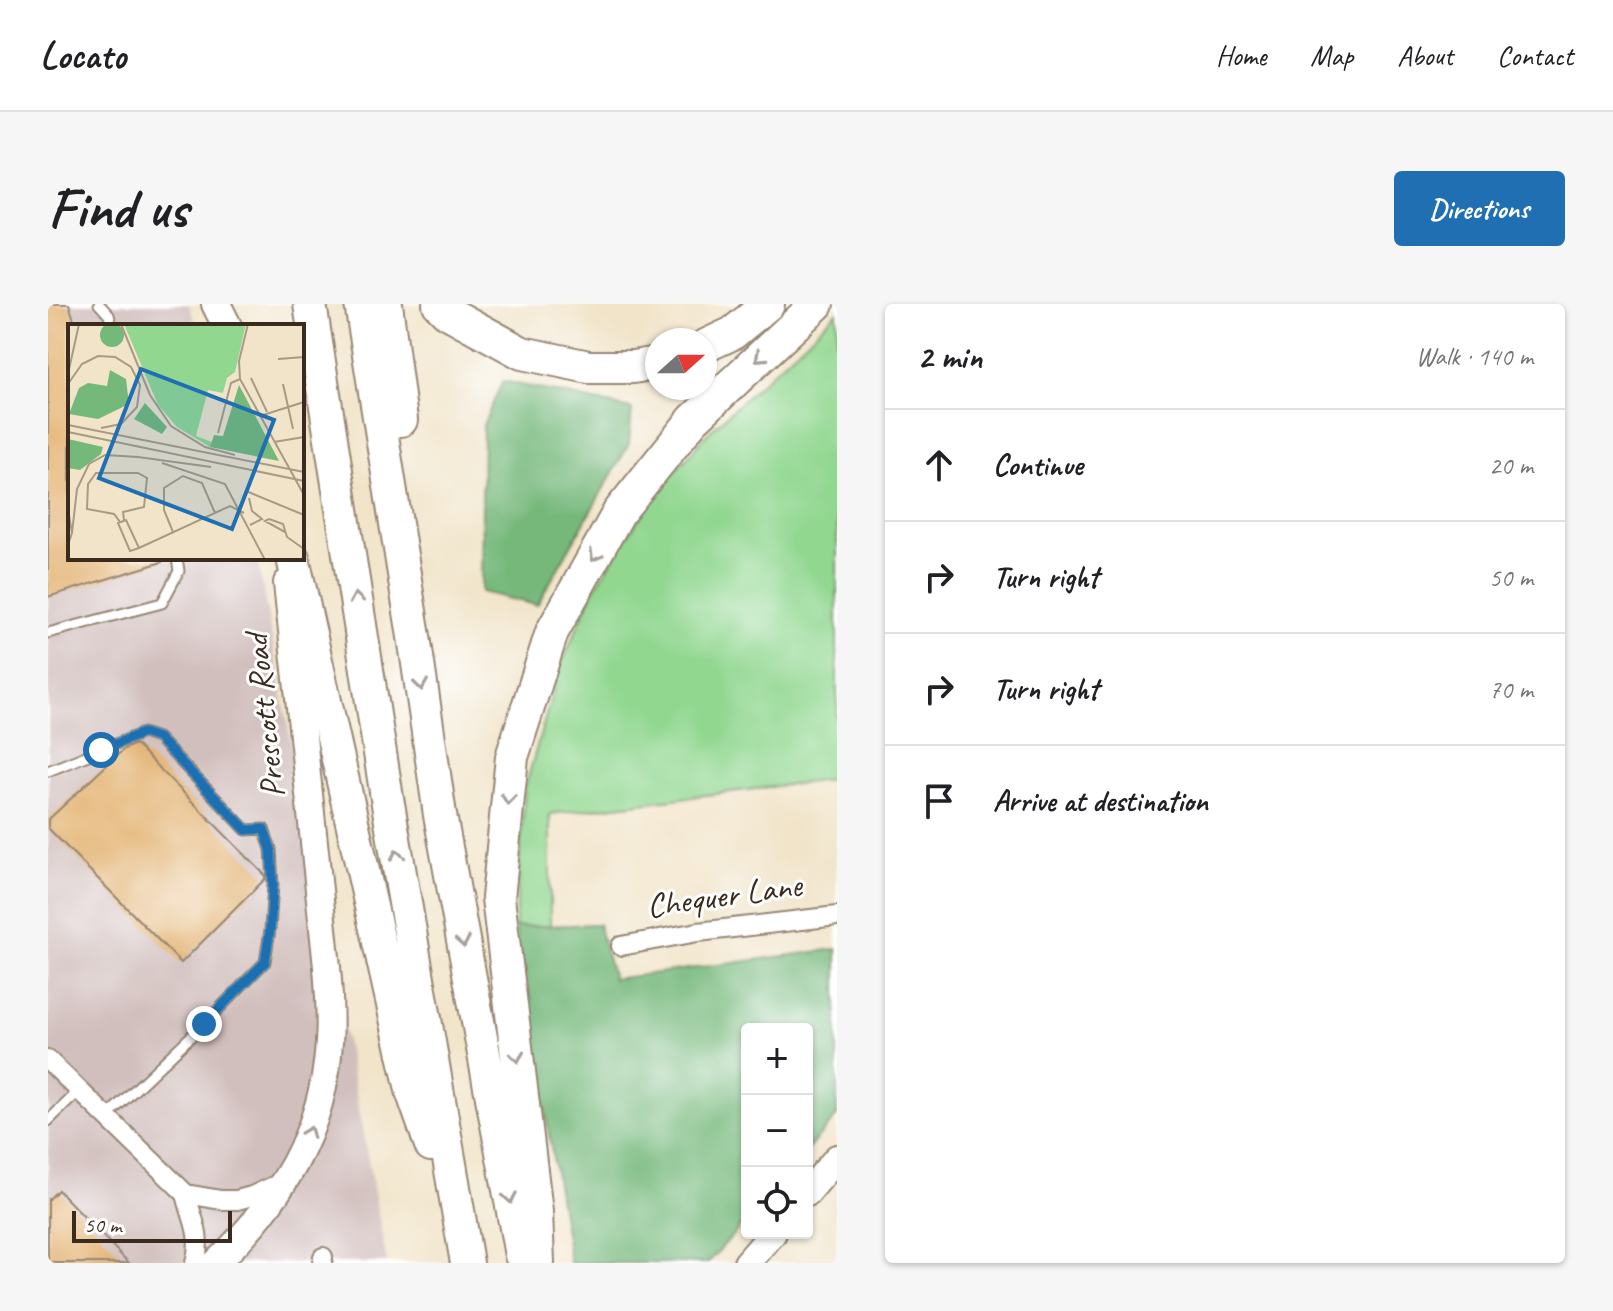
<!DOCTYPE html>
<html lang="en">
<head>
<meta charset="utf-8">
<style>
  :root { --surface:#fff; --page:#f6f6f6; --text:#202124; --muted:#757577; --line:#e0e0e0; --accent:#1f6fb2 }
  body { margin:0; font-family:Caveat,sans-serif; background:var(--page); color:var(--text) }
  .controls { position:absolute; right:24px; bottom:24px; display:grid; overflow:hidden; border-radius:8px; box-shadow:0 2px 6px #0004 }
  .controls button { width:72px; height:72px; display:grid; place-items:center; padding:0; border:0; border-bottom:2px solid var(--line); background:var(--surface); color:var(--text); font:40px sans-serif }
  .compass { position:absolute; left:597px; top:24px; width:72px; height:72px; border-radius:50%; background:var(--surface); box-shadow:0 2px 6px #0004; rotate:69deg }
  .scale { position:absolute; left:24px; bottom:20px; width:160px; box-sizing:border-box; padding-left:8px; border:4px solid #3b2a1e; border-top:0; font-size:22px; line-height:28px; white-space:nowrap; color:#3b2a1e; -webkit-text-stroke:6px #fff; paint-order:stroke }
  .stop { position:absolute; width:24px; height:24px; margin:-18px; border:6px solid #1f6fb2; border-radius:50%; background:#fff }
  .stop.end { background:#1f6fb2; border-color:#fff; box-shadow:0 2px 8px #0008 }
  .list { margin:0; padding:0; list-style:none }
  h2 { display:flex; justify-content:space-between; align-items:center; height:104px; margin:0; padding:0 32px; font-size:34px }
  h2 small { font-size:26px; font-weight:400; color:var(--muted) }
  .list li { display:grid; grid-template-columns:52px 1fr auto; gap:24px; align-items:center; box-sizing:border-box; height:112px; padding:0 32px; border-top:2px solid var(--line) }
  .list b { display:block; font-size:30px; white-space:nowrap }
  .list em { font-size:26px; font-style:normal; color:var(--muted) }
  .icon { flex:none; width:44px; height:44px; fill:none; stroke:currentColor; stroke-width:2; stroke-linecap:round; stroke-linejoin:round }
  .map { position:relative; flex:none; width:789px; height:959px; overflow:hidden; border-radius:8px }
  header { display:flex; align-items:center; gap:48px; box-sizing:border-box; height:112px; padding:0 40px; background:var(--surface); border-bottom:2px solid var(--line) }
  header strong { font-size:38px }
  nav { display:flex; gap:44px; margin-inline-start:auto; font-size:28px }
  .intro { display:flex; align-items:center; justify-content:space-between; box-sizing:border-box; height:192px; padding:0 48px }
  h1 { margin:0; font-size:56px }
  .button { padding:20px 36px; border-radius:8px; background:var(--accent); color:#fff; font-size:28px; font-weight:700 }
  main { display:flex; gap:48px; padding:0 48px }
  aside { flex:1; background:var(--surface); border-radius:8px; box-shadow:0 2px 6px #0004 }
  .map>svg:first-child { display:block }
  .industrial { fill:#d1bfbd }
  .green { fill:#91d790; stroke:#668057; stroke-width:2 }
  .forest { fill:#74b87a; stroke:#58714c; stroke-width:2 }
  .building { fill:#e1ad68 }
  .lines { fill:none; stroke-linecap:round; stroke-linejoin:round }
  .lane-casing { stroke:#968774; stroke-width:13 }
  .street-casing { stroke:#968774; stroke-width:22 }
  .secondary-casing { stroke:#968774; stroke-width:30 }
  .primary-casing { stroke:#968774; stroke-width:32 }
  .highway-casing { stroke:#968774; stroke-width:36 }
  .lane { stroke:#fff; stroke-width:9 }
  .street { stroke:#fff; stroke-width:18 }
  .secondary { stroke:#fff; stroke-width:26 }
  .primary { stroke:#fff; stroke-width:28 }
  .highway { stroke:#fff; stroke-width:32 }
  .oneway { stroke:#a79f9a }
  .route { stroke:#1f6fb2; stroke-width:10 }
  .labels { text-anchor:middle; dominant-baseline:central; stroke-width:6; stroke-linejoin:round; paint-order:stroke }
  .street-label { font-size:34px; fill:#3b2a1e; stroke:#fff }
  .inset-road { fill:none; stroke:#a89a85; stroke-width:2 }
  .view { fill:#1f6fb2; fill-opacity:0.15; stroke:#1f6fb2; stroke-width:4 }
  .inset-edge { fill:none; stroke:#3b2a1e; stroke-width:4 }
</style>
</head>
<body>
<header>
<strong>Locato</strong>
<nav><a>Home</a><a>Map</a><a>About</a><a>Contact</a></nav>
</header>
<div class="intro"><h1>Find us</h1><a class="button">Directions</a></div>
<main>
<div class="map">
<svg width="789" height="959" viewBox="0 0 789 959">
  <rect width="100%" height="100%" fill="#fff"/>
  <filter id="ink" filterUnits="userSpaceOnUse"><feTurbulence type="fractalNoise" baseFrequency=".0125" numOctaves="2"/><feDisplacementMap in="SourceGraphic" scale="16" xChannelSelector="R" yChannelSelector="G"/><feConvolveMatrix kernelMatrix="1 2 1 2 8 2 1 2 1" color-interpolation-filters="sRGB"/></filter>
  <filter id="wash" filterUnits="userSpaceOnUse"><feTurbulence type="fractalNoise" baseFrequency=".006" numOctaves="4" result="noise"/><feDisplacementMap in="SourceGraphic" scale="32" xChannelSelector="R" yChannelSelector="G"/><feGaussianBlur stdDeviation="1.8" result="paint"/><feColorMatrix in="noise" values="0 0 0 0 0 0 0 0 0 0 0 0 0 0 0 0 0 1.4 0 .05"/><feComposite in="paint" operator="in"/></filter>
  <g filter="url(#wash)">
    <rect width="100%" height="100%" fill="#f1e4c9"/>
    <path class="industrial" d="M0,0H141L148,22H22V254H209L339,959H0Z"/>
    <path class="green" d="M789,8V475L502,510V622L467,623L477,484L512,363L547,284L606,191L663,126Z"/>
    <path class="forest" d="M455,77L584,105L581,140L489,301L433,288L435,121Z
      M550,620L565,675L789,645V812L759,846V725H699V915L660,959H522L467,623Z"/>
    <g id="blocks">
      <path class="building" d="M0,0H21L28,22H22V254H113L114,258L0,293Z
        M87,440L217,571V575L133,659L0,524V516L76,445Z
        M10,886L81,959H0V896Z"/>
    </g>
  </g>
  <g filter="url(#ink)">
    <use href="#blocks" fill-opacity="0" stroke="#968774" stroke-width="2"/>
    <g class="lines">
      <defs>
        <path id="lane" d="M51,0L61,11L64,22
          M0,329L114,299L131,267L129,254
          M0,467L95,429L110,434L198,526L216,525L223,545L225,580L222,626L217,658L156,720L58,813
          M0,817L31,787"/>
        <path id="street" d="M573,642L650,628L789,612
          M0,756L138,890L173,896H189L204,892L232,879
          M138,890C144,916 155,931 147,959
          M274,959L275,953"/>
        <path id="secondary" d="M759,889L789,854
          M168,959C232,898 276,828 281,738C283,713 281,688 279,663L239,279
          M699,959L725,929"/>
        <path id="primary" d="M168,0L179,22"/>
        <path id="highway" d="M262,0L339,494L419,959
          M313,0L367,339L392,511L473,951
          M338,0L353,116
          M391,0L399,8L474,49L541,63H585L609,59
          M657,42L685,29L720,0
          M245,254L365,790L383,841
          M490,959L488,908L450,594L464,453L504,328L571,208L645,116L769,0"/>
      </defs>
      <use href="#lane" class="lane-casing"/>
      <use href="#street" class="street-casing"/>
      <use href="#secondary" class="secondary-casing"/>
      <use href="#primary" class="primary-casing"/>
      <use href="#highway" class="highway-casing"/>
      <use href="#lane" class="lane"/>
      <use href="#street" class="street"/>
      <use href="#secondary" class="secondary"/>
      <use href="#primary" class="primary"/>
      <use href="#highway" class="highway"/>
    </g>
    <defs><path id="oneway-chevron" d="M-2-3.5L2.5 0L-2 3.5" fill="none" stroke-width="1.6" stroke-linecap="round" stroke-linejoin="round" transform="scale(2)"/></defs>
    <g class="oneway">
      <use href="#oneway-chevron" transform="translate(712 53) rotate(137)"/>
      <use href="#oneway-chevron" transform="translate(547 252) rotate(119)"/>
      <use href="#oneway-chevron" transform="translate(308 294) rotate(-99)"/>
      <use href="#oneway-chevron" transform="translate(373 381) rotate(82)"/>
      <use href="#oneway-chevron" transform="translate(460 495) rotate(96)"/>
      <use href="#oneway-chevron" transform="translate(349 551) rotate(-100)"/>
      <use href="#oneway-chevron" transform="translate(415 638) rotate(80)"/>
      <use href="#oneway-chevron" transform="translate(469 753) rotate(83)"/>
      <use href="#oneway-chevron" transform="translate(261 828) rotate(-68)"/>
      <use href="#oneway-chevron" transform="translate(462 894) rotate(80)"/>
    </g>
  </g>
  <g class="lines" filter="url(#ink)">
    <path class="route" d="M53,446L95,429L110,434L198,526L216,525L223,545L225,580L222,626L217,658L156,720"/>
  </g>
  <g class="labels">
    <g class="street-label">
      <text transform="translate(216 412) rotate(-96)">Prescott Road</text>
      <text transform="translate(676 591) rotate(-8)">Chequer Lane</text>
    </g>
  </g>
  <g transform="translate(20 20)">
    <rect width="236" height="236" fill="#f1e4c9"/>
    <path d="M56,0H178L167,48L159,54L155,69L140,66L128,112L144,118L142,123L109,103L90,81Z" fill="#91d790"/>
    <path d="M32 11a12 12 0 1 1 24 0a12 12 0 1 1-24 0ZM42,46L58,55L61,80L30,95L1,90L11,64L20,59L39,62ZM171,61L211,137L142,123L146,111L155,112ZM77,79L99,103L94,110L66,95ZM0,115L35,123L33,130L12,146L0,144Z" fill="#74b87a"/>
    <path class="inset-road" d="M53,0L82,71L103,102L137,123L167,131M180,0L171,37L172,55L236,171M210,35L236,33M0,50L11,0M183,54L199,88M0,60L14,40L30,32L47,33L63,43L72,61L69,83L53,100L33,104M215,60L225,105M192,92L236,78M0,101L236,148M0,108L236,157M150,109L163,59L172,55M206,118L236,113M70,133L143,143M94,139L157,160L197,236M178,167L236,191M181,174L184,187L194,195L182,201M0,185L4,209L0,221M201,195L215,200L219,213L236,225M201,195L197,197L217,208M52,198L46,190L19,185L20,160L28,149H70L79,154L76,183L55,188L56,196M105,208L96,186V164L115,152L134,159L147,189M4,209L9,165L21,140L37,131L70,133M71,224L58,196L50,199L62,227L71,224L162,182L176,189"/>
    <path class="view" d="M73,45L206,96L164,205L31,154Z"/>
    <rect width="236" height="236" class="inset-edge"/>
  </g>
</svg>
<div class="controls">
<button>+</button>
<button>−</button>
<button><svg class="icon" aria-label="locate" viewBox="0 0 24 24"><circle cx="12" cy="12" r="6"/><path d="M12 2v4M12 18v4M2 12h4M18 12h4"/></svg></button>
</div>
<svg class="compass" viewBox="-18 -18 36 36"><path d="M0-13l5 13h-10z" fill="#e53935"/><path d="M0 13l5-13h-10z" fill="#757577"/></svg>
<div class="scale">50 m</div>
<div class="stop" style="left:53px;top:446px"></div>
<div class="stop end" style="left:156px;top:720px"></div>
</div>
<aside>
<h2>2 min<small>Walk · 140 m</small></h2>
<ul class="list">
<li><svg class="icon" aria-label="ahead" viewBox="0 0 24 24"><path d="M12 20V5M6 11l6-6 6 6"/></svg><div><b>Continue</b></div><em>20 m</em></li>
<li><svg class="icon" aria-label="right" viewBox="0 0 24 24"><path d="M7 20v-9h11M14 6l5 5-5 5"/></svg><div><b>Turn right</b></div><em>50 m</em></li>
<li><svg class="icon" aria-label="right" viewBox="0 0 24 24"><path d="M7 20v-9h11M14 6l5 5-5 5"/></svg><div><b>Turn right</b></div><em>70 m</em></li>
<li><svg class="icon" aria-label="arrive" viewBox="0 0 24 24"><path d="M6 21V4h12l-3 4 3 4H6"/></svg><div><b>Arrive at destination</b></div></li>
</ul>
</aside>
</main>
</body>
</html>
